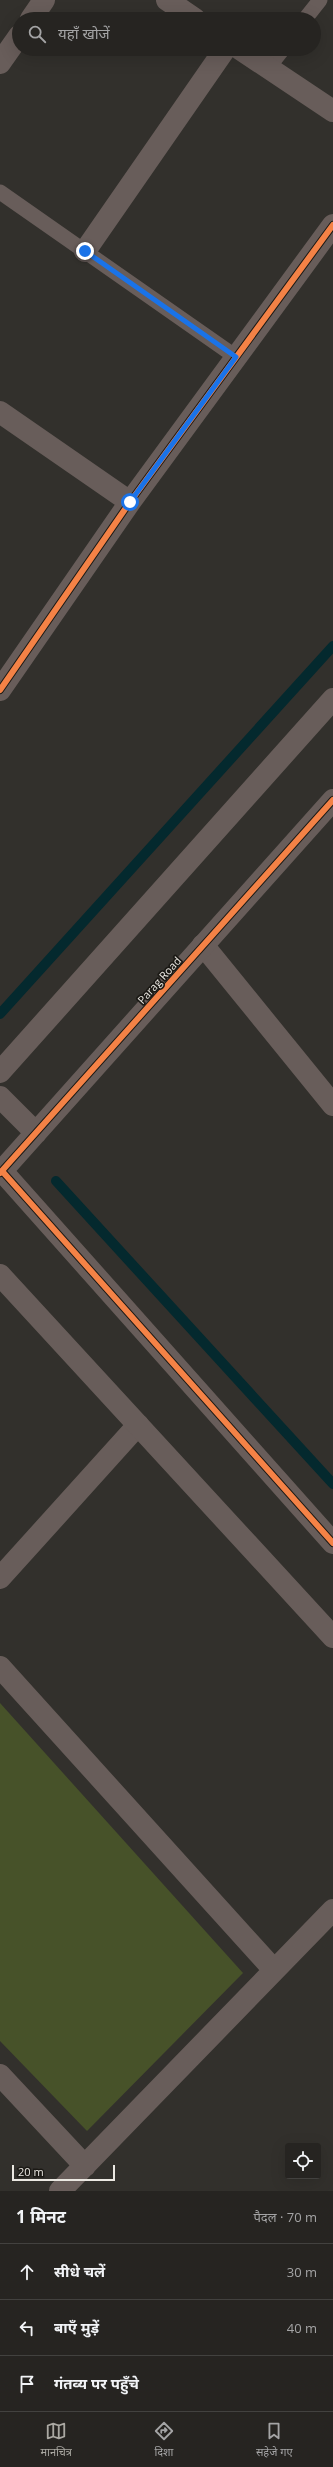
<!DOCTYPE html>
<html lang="hi">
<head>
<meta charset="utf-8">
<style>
  :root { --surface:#262421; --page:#32302e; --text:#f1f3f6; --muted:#a4a4a5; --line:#42413f; --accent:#aaa8a2 }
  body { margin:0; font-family:"Open Sans","Noto Sans Devanagari",sans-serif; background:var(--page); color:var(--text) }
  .controls { position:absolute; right:12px; bottom:12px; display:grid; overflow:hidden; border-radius:4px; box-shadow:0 4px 16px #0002 }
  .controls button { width:36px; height:36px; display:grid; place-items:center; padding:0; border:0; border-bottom:1px solid var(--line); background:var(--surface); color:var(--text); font:20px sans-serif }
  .scale { position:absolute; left:12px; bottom:10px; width:103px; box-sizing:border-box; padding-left:4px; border:2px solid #ebe8e2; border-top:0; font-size:11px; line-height:14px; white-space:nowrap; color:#ebe8e2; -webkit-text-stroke:3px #1b1915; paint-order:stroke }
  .stop { position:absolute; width:12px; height:12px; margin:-9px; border:3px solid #1a73e8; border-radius:50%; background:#fff }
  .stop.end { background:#1a73e8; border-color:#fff; box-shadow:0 1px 4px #0008 }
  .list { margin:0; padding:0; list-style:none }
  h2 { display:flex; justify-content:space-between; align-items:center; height:52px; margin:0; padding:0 16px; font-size:17px }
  h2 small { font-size:13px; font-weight:400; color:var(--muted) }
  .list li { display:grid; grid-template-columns:26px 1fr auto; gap:12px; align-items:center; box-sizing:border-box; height:56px; padding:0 16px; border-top:1px solid var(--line) }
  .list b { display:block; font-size:15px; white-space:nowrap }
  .list em { font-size:13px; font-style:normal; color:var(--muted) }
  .icon { flex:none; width:22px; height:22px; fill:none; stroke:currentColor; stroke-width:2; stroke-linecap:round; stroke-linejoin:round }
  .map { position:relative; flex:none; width:333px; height:2191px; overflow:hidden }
  .search { position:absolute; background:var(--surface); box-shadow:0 4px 16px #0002; left:12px; right:12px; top:12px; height:44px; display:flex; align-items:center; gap:10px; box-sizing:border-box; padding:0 14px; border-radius:22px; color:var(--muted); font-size:15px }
  .sheet { height:220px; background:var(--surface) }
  nav { display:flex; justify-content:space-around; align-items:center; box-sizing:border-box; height:56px; border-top:1px solid var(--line); background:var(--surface); font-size:11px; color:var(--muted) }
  nav a { display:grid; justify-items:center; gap:2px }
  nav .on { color:var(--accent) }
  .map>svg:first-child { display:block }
  .green { fill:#475229 }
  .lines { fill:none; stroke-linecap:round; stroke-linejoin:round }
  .stream { stroke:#04292e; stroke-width:10 }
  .service { stroke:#685d5a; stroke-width:15 }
  .minor { stroke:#685d5a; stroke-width:22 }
  .tertiary { stroke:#685d5a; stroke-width:22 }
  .cycleway-casing { stroke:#1b1915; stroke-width:8 }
  .cycleway { stroke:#f48246; stroke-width:6 }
  .route { stroke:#1a73e8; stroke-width:5 }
  .labels { text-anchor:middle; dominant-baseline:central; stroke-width:3.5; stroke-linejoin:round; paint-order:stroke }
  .street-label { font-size:11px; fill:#ebe8e2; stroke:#1b1915 }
</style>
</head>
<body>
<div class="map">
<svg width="333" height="2191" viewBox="0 0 333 2191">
  <rect width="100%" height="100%" fill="#32302c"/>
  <path class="green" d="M0,1703L243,1973L87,2131L0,2041Z"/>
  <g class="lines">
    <path class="stream" d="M0,1014L333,646
      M56,1181L333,1484"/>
    <path class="service" d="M305,19L320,0
      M268,68L283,49
      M0,192L236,357"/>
    <path class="minor" d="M167,0L195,19
      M31,19L44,0
      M240,49L333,111
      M0,63L19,36
      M85,251L225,49
      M0,412L130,502
      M0,690L130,502L333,225
      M203,945L333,1105
      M0,1578L138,1425
      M0,1667L274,1970
      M0,2075L85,2166
      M60,2191L333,1910"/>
    <path class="tertiary" d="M0,1072L333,699
      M0,1097L36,1133
      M2,1171L333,1543
      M0,1173L333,800
      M0,1275L333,1637"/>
    <defs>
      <path id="cycleway" d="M0,690L130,502L333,225
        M2,1171L333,1543
        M0,1173L333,800"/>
    </defs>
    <use href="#cycleway" class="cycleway-casing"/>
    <use href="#cycleway" class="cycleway"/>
  </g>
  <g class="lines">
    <path class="route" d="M85,251L236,357L130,502"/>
  </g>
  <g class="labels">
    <g class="street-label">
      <text transform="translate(159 980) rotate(-48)">Parag Road</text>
    </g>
  </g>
</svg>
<div class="controls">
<button><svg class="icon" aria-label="locate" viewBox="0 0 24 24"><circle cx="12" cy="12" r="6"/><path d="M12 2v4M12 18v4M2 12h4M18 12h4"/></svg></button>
</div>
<div class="scale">20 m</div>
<div class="stop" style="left:130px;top:502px"></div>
<div class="stop end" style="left:85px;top:251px"></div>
<div class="search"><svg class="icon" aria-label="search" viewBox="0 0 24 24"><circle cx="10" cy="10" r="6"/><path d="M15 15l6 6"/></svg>यहाँ खोजें</div>
</div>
<section class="sheet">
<h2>1 मिनट<small>पैदल · 70 m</small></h2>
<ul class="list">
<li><svg class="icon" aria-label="ahead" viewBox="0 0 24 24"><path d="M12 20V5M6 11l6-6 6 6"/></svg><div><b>सीधे चलें</b></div><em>30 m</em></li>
<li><svg class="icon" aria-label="left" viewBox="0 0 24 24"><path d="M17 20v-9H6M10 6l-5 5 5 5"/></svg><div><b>बाएँ मुड़ें</b></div><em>40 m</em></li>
<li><svg class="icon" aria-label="arrive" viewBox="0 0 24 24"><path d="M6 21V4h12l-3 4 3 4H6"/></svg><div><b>गंतव्य पर पहुँचे</b></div></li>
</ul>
</section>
<nav>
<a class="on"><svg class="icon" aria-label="map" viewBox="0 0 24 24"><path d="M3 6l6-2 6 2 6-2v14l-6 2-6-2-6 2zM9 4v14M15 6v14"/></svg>मानचित्र</a>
<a><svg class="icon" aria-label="directions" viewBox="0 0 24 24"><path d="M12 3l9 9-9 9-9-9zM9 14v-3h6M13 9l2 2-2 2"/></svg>दिशा</a>
<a><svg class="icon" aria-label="saved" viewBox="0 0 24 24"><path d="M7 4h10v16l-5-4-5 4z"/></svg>सहेजे गए</a>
</nav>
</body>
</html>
